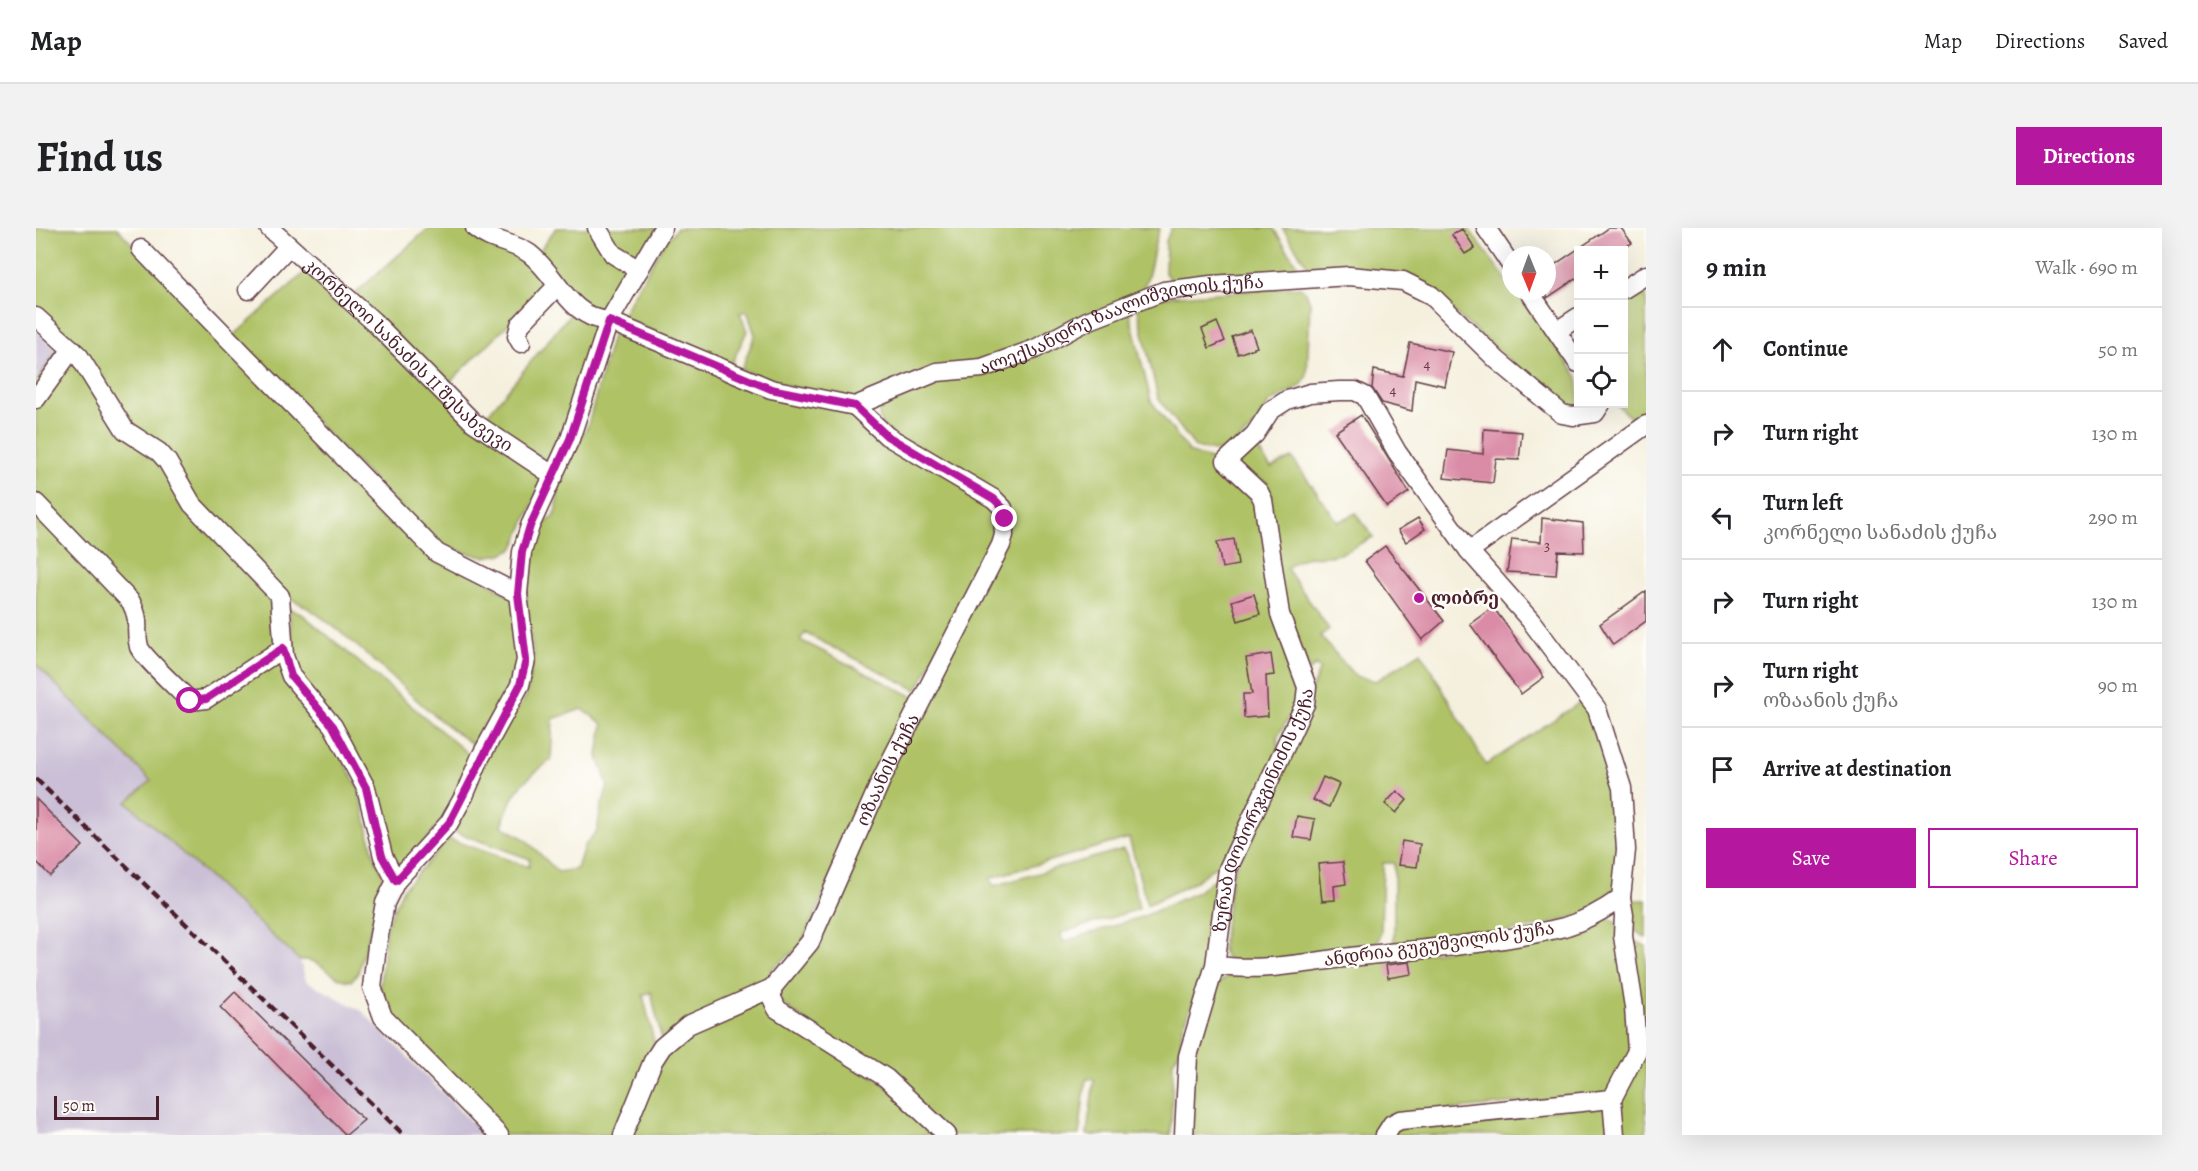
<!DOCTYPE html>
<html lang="en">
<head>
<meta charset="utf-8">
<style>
  :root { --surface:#fff; --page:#f2f2f2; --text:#202124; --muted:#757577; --line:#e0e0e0; --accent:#b5179e }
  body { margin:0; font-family:Alegreya,"Noto Serif Georgian",serif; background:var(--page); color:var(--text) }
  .controls { position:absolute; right:18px; top:18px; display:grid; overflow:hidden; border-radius:0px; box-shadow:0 6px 24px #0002 }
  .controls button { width:54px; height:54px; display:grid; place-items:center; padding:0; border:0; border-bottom:2px solid var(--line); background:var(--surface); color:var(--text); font:30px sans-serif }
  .compass { position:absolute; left:1466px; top:18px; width:54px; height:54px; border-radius:50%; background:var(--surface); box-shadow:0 6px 24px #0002; rotate:179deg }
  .scale { position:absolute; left:18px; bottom:15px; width:105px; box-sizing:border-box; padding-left:6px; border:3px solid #4a1f2b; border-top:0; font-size:16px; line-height:21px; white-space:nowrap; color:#4a1f2b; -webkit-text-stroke:4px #fdfcf7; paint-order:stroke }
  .stop { position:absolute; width:18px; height:18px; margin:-14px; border:4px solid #b5179e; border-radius:50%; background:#fff }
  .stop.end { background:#b5179e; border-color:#fff; box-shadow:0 2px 6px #0008 }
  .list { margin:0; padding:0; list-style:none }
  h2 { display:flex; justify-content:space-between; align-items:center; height:78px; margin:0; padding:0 24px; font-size:26px }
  h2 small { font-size:20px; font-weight:400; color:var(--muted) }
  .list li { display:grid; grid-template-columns:39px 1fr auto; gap:18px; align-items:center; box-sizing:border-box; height:84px; padding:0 24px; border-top:2px solid var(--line) }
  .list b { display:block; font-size:22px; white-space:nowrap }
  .list p { margin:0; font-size:20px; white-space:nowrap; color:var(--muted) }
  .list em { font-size:20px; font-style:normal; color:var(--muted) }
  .actions { display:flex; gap:12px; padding:18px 24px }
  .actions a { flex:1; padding:14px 0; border:2px solid var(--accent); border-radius:0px; text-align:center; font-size:21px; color:var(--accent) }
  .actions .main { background:var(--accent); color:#fff }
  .icon { flex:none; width:33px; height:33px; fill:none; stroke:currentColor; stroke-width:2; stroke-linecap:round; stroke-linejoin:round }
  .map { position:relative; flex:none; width:1610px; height:907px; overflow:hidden; border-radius:0px }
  header { display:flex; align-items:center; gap:36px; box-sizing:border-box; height:84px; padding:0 30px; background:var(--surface); border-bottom:2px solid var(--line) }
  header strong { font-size:28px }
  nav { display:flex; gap:33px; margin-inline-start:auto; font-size:21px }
  .intro { display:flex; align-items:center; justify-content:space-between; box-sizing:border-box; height:144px; padding:0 36px }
  h1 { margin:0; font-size:42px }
  .button { padding:15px 27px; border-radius:0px; background:var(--accent); color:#fff; font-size:21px; font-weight:700 }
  main { display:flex; gap:36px; padding:0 36px }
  aside { flex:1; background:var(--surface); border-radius:0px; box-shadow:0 6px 24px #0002 }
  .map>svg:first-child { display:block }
  .industrial { fill:#cabfd6 }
  .green { fill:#afc266; stroke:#7c7048; stroke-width:1.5; fill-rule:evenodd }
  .building { fill:#da8ba6 }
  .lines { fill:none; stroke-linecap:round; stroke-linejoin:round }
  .minor-casing { stroke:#643e46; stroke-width:21 }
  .minor { stroke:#fff; stroke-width:18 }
  .rail { stroke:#4a1f2b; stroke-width:4.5; stroke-dasharray:9 4.5; stroke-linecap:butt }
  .route { stroke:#b5179e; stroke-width:8 }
  .poi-dot { fill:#b5179e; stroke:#fdfcf7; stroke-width:2 }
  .labels { text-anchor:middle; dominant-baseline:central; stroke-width:5; stroke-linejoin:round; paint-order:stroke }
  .number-label { font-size:15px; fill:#6e3a4a }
  .street-label { font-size:18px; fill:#4a1f2b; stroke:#fdfcf7 }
  .poi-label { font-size:18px; font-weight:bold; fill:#4a1f2b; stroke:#fdfcf7; text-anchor:start }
</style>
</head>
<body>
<header>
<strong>Map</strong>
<nav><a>Map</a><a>Directions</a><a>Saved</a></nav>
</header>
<div class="intro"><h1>Find us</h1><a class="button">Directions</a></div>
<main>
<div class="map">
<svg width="1610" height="907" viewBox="0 0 1610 907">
  <rect width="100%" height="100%" fill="#fdfcf7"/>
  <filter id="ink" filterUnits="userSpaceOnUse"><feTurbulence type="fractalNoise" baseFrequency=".0167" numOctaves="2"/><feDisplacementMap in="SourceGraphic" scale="12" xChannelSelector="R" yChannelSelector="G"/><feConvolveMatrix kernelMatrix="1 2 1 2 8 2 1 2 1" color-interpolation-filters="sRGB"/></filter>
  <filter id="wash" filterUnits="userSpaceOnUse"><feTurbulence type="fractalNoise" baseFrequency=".008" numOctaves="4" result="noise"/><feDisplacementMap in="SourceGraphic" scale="24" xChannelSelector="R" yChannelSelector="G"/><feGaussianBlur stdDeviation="1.35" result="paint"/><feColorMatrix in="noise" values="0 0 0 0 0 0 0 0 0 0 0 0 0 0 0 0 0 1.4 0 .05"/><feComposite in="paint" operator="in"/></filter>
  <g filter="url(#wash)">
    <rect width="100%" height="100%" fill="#f5f0de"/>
    <path class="industrial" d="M0,103L22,122L0,154Z
      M0,436L115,553L92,574L264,733L270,753L326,783L448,907H0Z"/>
    <path class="green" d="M0,0H81L371,303L479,371L483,427L480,448L468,474L447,499L441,519C392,488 353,443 308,407C288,391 271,376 246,368L103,207L0,84Z
      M393,0H431L494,34L512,57L410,158L314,70Z
      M520,0H554L594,47L569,88L552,80L501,26Z
      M567,0H622L602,36L581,23Z
      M641,0H1124C1114,23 1118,48 1102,67L946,133L816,174L783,168L705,142L719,107L711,83L704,85L711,103L695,137L585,89L626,18Z
      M1135,0H1237L1264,41L1265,49L1136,54L1129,45L1130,13Z
      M1246,0H1432L1475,58V63H1479L1542,149V176H1550L1544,181H1530L1391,61L1276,44Z
      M273,41L506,249V254L478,320L466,326L448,329L402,318L196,109Z
      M1610,54V187L1600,195L1580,176H1588V68Z
      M1264,59L1270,64L1274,75L1271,147L1265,158L1233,175L1220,197L1188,225L1159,219L1122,170L1101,78L1127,69Z
      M1093,83L1115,173L1153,224L1190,237L1223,269L1260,450L1259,479L1242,508V524L1194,627L1157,655L1111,677L1093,610L954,650L958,658L1087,621L1091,625L1103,681L1025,705L1027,714L1111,687L1161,664L1175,653L1184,650L1174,738L1147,798L1143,824L1137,833L1135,907H1051L1058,851H1050L1043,907H916L747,782L741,769L975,287L853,204L844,193L842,178L884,155Z
      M535,85L564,103L531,203L514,236L446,193Z
      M577,104L822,187L958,276L962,310L881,462L769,405L764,412L878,469L763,720L734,742L738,753L626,813L615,764L607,767L619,818L581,907H468L351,787L343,768L350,698L367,661L413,611L493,639L494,631L419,604L445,536L490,469L498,427L491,389L489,343L494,320L503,301L518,288L521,281L522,253L552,197ZM546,481L567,496L562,528L572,559L565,579L561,603L548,618L541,641L522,644L489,611L466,598C475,563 487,553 515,532L517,491Z
      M22,122L37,129L122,233L239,369L243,431L288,498L323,561L337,624L349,652L322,745L315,753C294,752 283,727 264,733L91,574L115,553L0,436V154Z
      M1216,214L1235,240L1256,230L1302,294L1320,285L1337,309C1326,314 1315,322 1303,326C1284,331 1265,324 1251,341L1293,401L1284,408L1319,448L1340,453L1385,424L1450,537L1546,473C1584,529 1587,603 1579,668C1541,702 1429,708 1377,716H1358V635H1347L1345,703L1343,711L1332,722L1205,734L1190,731L1186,721L1196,647L1284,441L1279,437L1274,443L1248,384L1234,286L1197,235Z
      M253,381L267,387L436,529L412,587L364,641L357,639L335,562L257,439Z
      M1610,672V710L1595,700L1589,673Z
      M1569,687L1582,697L1596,822L1572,866L1364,887L1341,895L1339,907H1152L1156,829L1184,754L1191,749L1413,722Z
      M1590,710L1610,718V825L1603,820Z
      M733,765L839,846L906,907H592L613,852L639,809Z
      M1610,831V907H1583L1580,872L1601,832Z
      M1570,875L1574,907H1353L1354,902Z"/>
    <g id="blocks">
      <path class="building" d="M1573,0H1585L1596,15L1584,22H1542V49L1511,70V42Z
        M1426,1L1439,20L1429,26L1416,7Z
        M1181,94L1189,113L1173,120L1166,101Z
        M1215,102L1221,119L1202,126L1196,109Z
        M1374,115L1416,124L1409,158L1379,151L1376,183L1346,175L1336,160L1338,142L1367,148Z
        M1325,187L1373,264L1351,279L1299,204Z
        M1448,201L1486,204L1483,232L1460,231L1457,255L1408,250L1412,222L1447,226Z
        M1382,290L1389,301L1370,314L1362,302Z
        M1506,290L1547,295L1548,324L1522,323L1520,347L1471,344L1476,311L1505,314Z
        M1198,311L1202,337L1186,340L1181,314Z
        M1349,318L1408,393L1386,412L1329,333Z
        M1610,363V393L1577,417L1564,396Z
        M1218,366L1224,386L1202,393L1196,373Z
        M1457,379L1508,449L1485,466L1434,396Z
        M1235,426L1238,447L1230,448L1232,488L1208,490L1207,466H1216L1210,430Z
        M1287,549L1303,556L1293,579L1277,572Z
        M1361,563L1371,572L1360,585L1349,576Z
        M0,571L47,618L14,648L0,633Z
        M1261,588L1279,591L1275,612L1257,609Z
        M1366,613L1384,616L1381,639L1362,637Z
        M1307,634L1310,656L1298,658L1299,672L1286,673L1282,636Z
        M1374,734L1376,746L1352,750L1350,737Z
        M199,764L328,892L310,907L184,779Z"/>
    </g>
  </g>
  <g filter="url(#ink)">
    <use href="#blocks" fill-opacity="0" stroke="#643e46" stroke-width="1.5"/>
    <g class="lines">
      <defs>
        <g id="minor">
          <path id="s1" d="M233,0L337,93L437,194L518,248"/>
          <path id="s2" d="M439,0C455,14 478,14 494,26C522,48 533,90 573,93L735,161L819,178L901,144L946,140L999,121L1051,93L1128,63L1175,57L1313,48L1367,53L1395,67L1461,132L1526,186L1537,188L1559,185L1565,176"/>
          <path d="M561,0L577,26L603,42"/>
          <path d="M1450,0L1475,37"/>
          <path d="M105,21L401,325L482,366"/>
          <path d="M1588,61L1610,47"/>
          <path d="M212,62L253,18"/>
          <path d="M1493,63L1542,135"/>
          <path d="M0,89L43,128L89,202L123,224L131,233L156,276L244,368L248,428L255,448L297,498L330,560L347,628L360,653"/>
          <path d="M1521,103L1542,89"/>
          <path d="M485,115L481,108L484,97L521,58"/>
          <path d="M0,171L36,121"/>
          <path d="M0,275L95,374C106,396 98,400 103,419C107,429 144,463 154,473L170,471L247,420"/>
          <path d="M1433,323L1610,197"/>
          <path d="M736,760V770L741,781L850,850L911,907"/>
          <path d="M1576,871L1579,907"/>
          <path d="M463,907L347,789L336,759L341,718L349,675L360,653L413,595L428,568L444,530L484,457L490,432L482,366L486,324L494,298L534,211L573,93L627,0"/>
          <path id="s3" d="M587,907L617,833L626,819L652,797L736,760L774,714L847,548L965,317L968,307L967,280L958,271L851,208L819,178"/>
          <path id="s4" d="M1148,907L1152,828L1179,737L1192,641L1269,476L1271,459L1244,386L1227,272L1223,264L1190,233L1219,206L1234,183L1251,172L1274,165L1303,163H1319L1329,168L1361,224L1433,323L1495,393L1561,481L1586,560L1590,622L1585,670C1568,682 1549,693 1528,699C1460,716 1386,721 1315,729C1271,734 1223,745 1179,737"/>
          <path d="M1349,907L1356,896L1364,892L1576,871L1601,823L1598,779L1587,708L1588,687L1585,670"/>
        </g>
      </defs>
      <use href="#minor" class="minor-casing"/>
      <use href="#minor" class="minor"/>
      <path class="rail" d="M0,551L368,907"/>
    </g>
  </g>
  <g class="lines" filter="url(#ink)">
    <path class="route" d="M154,473L170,471L247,420L255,448L297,498L330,560L346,628L360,653L413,595L484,457L490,432L482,366L486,324L494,298L534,211L573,93L735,161L819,178L851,208L958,271L967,280L969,291"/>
  </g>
  <circle class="poi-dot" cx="1383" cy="370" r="6"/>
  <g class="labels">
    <g class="number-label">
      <text x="1391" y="136">4</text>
      <text x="1357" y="162">4</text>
      <text x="1511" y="318">3</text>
    </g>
    <g class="street-label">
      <text stroke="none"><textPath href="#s2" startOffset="711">ალექსანდრე ზაალიშვილის ქუჩა</textPath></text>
      <text stroke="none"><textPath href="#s1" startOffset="189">კორნელი სანაძის II შესახვევი</textPath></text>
      <text stroke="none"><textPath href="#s3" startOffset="471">ოზაანის ქუჩა</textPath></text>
      <text stroke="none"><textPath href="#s4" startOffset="338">ზურაბ დობორჯგინიძის ქუჩა</textPath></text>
      <text transform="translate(1403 716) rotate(-8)">ანდრია გუგუშვილის ქუჩა</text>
    </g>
    <g class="poi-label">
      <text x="1395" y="370">ლიბრე</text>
    </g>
  </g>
</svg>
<div class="controls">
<button>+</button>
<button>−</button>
<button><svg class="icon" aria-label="locate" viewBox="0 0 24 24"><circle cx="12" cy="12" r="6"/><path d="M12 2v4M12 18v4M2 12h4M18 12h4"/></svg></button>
</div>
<svg class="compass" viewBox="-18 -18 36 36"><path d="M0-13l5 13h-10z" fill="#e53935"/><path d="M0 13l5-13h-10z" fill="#757577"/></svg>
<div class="scale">50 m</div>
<div class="stop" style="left:154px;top:473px"></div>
<div class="stop end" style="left:969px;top:291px"></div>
</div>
<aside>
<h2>9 min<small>Walk · 690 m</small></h2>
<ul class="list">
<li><svg class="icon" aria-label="ahead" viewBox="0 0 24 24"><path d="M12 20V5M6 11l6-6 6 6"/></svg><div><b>Continue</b></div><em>50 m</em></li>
<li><svg class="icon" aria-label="right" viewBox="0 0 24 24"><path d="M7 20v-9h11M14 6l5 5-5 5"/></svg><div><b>Turn right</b></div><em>130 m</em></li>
<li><svg class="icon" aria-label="left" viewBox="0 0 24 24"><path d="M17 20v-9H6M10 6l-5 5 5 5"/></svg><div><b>Turn left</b><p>კორნელი სანაძის ქუჩა</p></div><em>290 m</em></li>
<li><svg class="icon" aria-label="right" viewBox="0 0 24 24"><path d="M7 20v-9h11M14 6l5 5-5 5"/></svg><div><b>Turn right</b></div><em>130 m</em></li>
<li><svg class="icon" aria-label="right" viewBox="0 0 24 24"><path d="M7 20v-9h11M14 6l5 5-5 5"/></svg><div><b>Turn right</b><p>ოზაანის ქუჩა</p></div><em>90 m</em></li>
<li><svg class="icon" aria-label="arrive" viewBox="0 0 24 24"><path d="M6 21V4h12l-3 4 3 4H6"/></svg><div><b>Arrive at destination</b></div></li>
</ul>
<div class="actions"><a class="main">Save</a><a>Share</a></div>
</aside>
</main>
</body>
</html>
